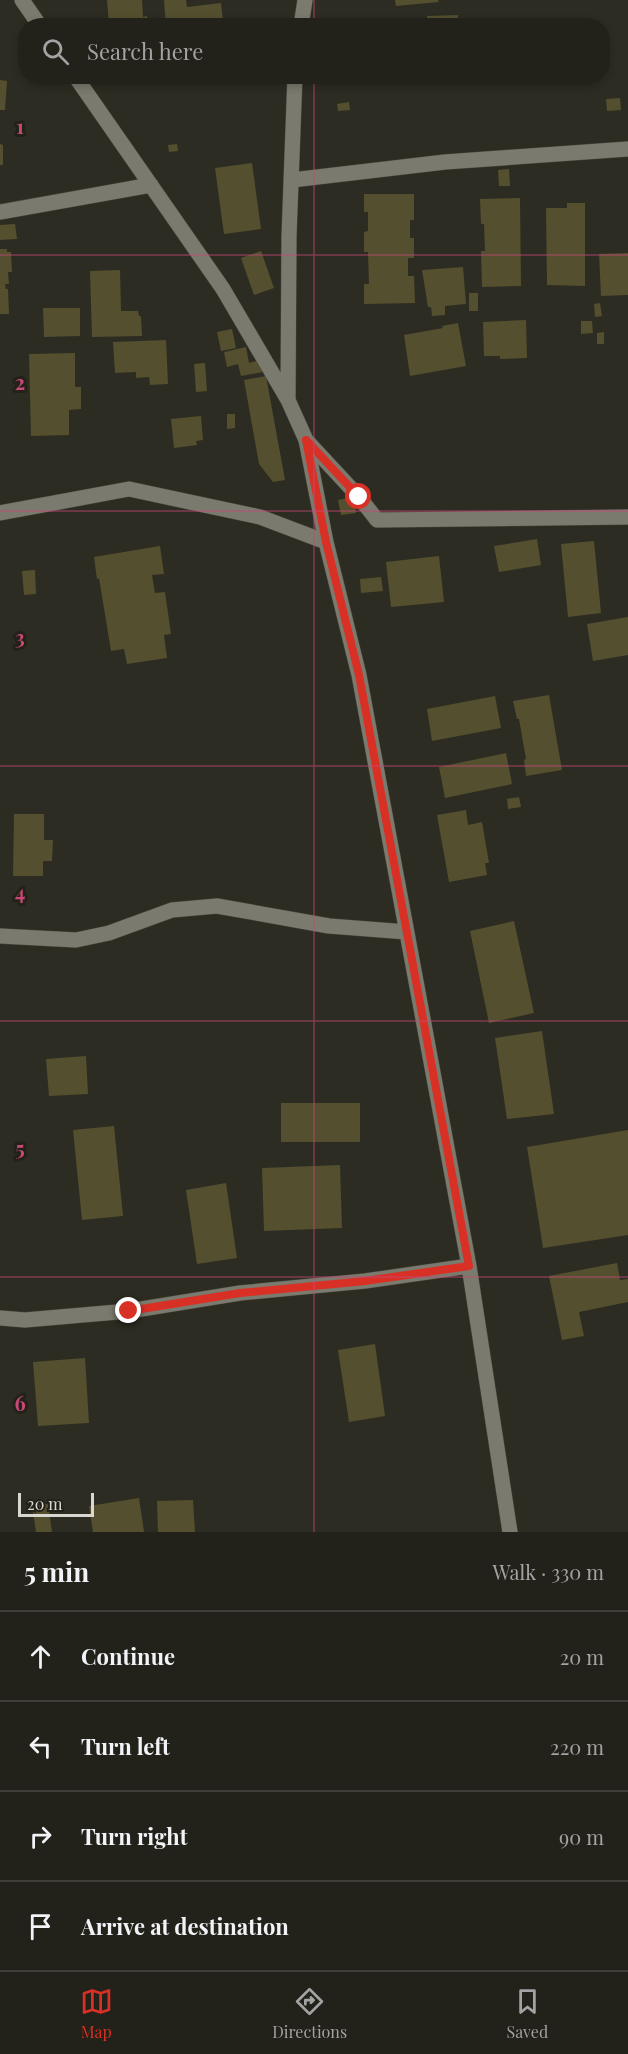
<!DOCTYPE html>
<html lang="en">
<head>
<meta charset="utf-8">
<style>
  :root { --surface:#22211a; --page:#2a2923; --text:#f1f3f6; --muted:#a2a3a2; --line:#3f3e39; --accent:#d93025 }
  body { margin:0; font-family:"Playfair Display",serif; background:var(--page); color:var(--text) }
  .scale { position:absolute; left:18px; bottom:15px; width:76px; box-sizing:border-box; padding-left:6px; border:3px solid #d8d7d1; border-top:0; font-size:16px; line-height:21px; white-space:nowrap; color:#d8d7d1; -webkit-text-stroke:4px #232218; paint-order:stroke }
  .stop { position:absolute; width:18px; height:18px; margin:-14px; border:4px solid #d93025; border-radius:50%; background:#fff }
  .stop.end { background:#d93025; border-color:#fff; box-shadow:0 2px 6px #0008 }
  .list { margin:0; padding:0; list-style:none }
  h2 { display:flex; justify-content:space-between; align-items:center; height:78px; margin:0; padding:0 24px; font-size:26px }
  h2 small { font-size:20px; font-weight:400; color:var(--muted) }
  .list li { display:grid; grid-template-columns:39px 1fr auto; gap:18px; align-items:center; box-sizing:border-box; height:90px; padding:0 24px; border-top:2px solid var(--line) }
  .list b { display:block; font-size:22px; white-space:nowrap }
  .list em { font-size:20px; font-style:normal; color:var(--muted) }
  .icon { flex:none; width:33px; height:33px; fill:none; stroke:currentColor; stroke-width:2; stroke-linecap:round; stroke-linejoin:round }
  .map { position:relative; flex:none; width:628px; height:1532px; overflow:hidden }
  .search { position:absolute; background:var(--surface); box-shadow:0 3px 9px #0003; left:18px; right:18px; top:18px; height:66px; display:flex; align-items:center; gap:15px; box-sizing:border-box; padding:0 21px; border-radius:24px; color:var(--muted); font-size:22px }
  .sheet { height:438px; background:var(--surface) }
  nav { display:flex; justify-content:space-around; align-items:center; box-sizing:border-box; height:84px; border-top:2px solid var(--line); background:var(--surface); font-size:16px; color:var(--muted) }
  nav a { display:grid; justify-items:center; gap:3px }
  nav .on { color:var(--accent) }
  .map>svg:first-child { display:block }
  .building { fill:#544f2e }
  .lines { fill:none; stroke-linecap:round; stroke-linejoin:round }
  .minor-casing { stroke:#48473e; stroke-width:16 }
  .minor { stroke:#7b7a6e; stroke-width:15 }
  .route { stroke:#d93025; stroke-width:8 }
  .grid { fill:none; stroke:#c84878; stroke-width:1.5; stroke-opacity:0.55 }
  .grid-label { font-size:20px; text-anchor:middle; font-weight:bold; fill:#c84878; stroke:#232218; stroke-width:6; stroke-linejoin:round; paint-order:stroke }
</style>
</head>
<body>
<div class="map">
<svg width="628" height="1532" viewBox="0 0 628 1532">
  <rect width="100%" height="100%" fill="#2d2c22"/>
  <path class="building" d="M107,0H142L143,17L147,16L148,26L109,24Z
    M164,0H186L187,7L221,3L223,21L233,20L234,26H166Z
    M395,0H438L439,2L396,6Z
    M458,15V26H428L427,16Z
    M430,76H461V82L431,84Z
    M0,80L7,81L5,110H0Z
    M620,98L621,110L607,111L606,99Z
    M349,102L350,110L338,111L337,104Z
    M0,144L3,145V165H0Z
    M177,144L178,151L169,152L168,145Z
    M252,163L261,229L224,234L215,168Z
    M509,169L510,186H499L498,170Z
    M364,194H414V220H410V238H414V258H408V276H414L415,303L364,304V284H369L368,252H364V232L368,231V212H364Z
    M520,198L521,286L482,287L481,251H485L484,224H481L480,199Z
    M567,203H585V286L547,285L546,208H567Z
    M15,224L17,239L0,240V225Z
    M0,249H7V252H11L12,272H8L9,284H5L6,289H8L9,314H0Z
    M261,251L274,288L254,295L241,258Z
    M628,253V295L601,296L599,254Z
    M463,267L466,304L445,306V315L432,316L431,307H428L422,270Z
    M120,270L121,311H138L139,316H141L142,336L92,337L90,271Z
    M469,293H478V311H469Z
    M600,303L602,316L595,317L594,304Z
    M43,308H80V336L44,337Z
    M526,320L527,358L500,359V356H484L483,322Z
    M581,321H592L593,333L581,334Z
    M458,323L466,366L410,376L404,335L443,328L442,326Z
    M232,329L236,348L221,351L217,332Z
    M604,332V344H597V333Z
    M166,340L168,384L150,385L149,377L136,378V372L115,373L113,342Z
    M246,347L249,363L260,360L263,372L241,376L238,364L227,367L224,352Z
    M75,353V387H81V409L69,410V435L31,436L29,354Z
    M205,363L207,391L196,392L194,364Z
    M266,376L285,480L273,482L259,464L244,380Z
    M227,414H235V428L227,429Z
    M201,416L203,440L196,441L197,445L174,448L171,419Z
    M353,497L356,513L341,515L338,500Z
    M537,539L541,565L499,572L494,546Z
    M594,541L601,613L568,617L561,544Z
    M160,546L164,574L152,575L155,593L165,592L171,634L164,635L167,658L127,664L124,649L111,651L99,578L97,579L94,557Z
    M439,556L444,602L391,607L386,562Z
    M35,570L36,594L24,595L22,571Z
    M381,577L383,591L361,593L360,579Z
    M628,617V655L593,661L587,624Z
    M549,695L562,770L526,776L524,760L526,759L519,719H517L513,701Z
    M495,696L501,728L432,741L427,709Z
    M506,753L512,784L445,798L439,767Z
    M519,797L521,807L508,809L507,799Z
    M466,810L468,825L482,822L489,863H485L487,875L449,882L437,815Z
    M14,814H44V840H53L52,861H43V876H13Z
    M514,921L534,1013L489,1023L470,931Z
    M542,1031L554,1114L507,1119L495,1038Z
    M86,1056L88,1094L49,1096L46,1059Z
    M281,1103H360V1142H281Z
    M114,1126L123,1216L82,1220L73,1130Z
    M628,1130V1235L543,1248L527,1147Z
    M340,1165L342,1228L264,1231L262,1168Z
    M226,1183L237,1258L197,1264L186,1190Z
    M617,1263L620,1280L628,1279V1302L579,1312L584,1336L562,1340L549,1276Z
    M375,1344L385,1416L349,1422L338,1350Z
    M85,1358L89,1423L38,1426L33,1362Z
    M139,1498L144,1532H93L89,1506Z
    M193,1500L195,1532H158L157,1501Z
    M48,1504L52,1532H36L32,1506Z"/>
  <g class="lines">
    <defs>
      <path id="minor" d="M22,0L40,26
        M301,26L305,0
        M75,76L223,289L288,400L306,440L326,542L359,675L469,1266L510,1532
        M292,180L445,162L628,149
        M0,212L151,185
        M288,400L289,236L295,76
        M307,441L359,497L377,520L628,517
        M0,513L129,489L260,517L326,542
        M0,936L76,940L109,933L172,910L217,906L329,926L407,932
        M0,1318L25,1320L129,1311L240,1293L365,1281L469,1266"/>
    </defs>
    <use href="#minor" class="minor-casing"/>
    <use href="#minor" class="minor"/>
  </g>
  <g class="lines">
    <path class="route" d="M129,1311L240,1293L365,1281L469,1266L359,675L326,542L306,440L359,497"/>
  </g>
  <path class="grid" d="M314,0V26M314,76V1532M0,255H628M0,511H628M0,766H628M0,1021H628M0,1277H628"/>
  <g class="grid-label">
    <text x="20" y="134">1</text>
    <text x="20" y="390">2</text>
    <text x="20" y="645">3</text>
    <text x="20" y="900">4</text>
    <text x="20" y="1156">5</text>
    <text x="20" y="1411">6</text>
  </g>
</svg>
<div class="scale">20 m</div>
<div class="stop" style="left:359px;top:497px"></div>
<div class="stop end" style="left:129px;top:1311px"></div>
<div class="search"><svg class="icon" aria-label="search" viewBox="0 0 24 24"><circle cx="10" cy="10" r="6"/><path d="M15 15l6 6"/></svg>Search here</div>
</div>
<section class="sheet">
<h2>5 min<small>Walk · 330 m</small></h2>
<ul class="list">
<li><svg class="icon" aria-label="ahead" viewBox="0 0 24 24"><path d="M12 20V5M6 11l6-6 6 6"/></svg><div><b>Continue</b></div><em>20 m</em></li>
<li><svg class="icon" aria-label="left" viewBox="0 0 24 24"><path d="M17 20v-9H6M10 6l-5 5 5 5"/></svg><div><b>Turn left</b></div><em>220 m</em></li>
<li><svg class="icon" aria-label="right" viewBox="0 0 24 24"><path d="M7 20v-9h11M14 6l5 5-5 5"/></svg><div><b>Turn right</b></div><em>90 m</em></li>
<li><svg class="icon" aria-label="arrive" viewBox="0 0 24 24"><path d="M6 21V4h12l-3 4 3 4H6"/></svg><div><b>Arrive at destination</b></div></li>
</ul>
</section>
<nav>
<a class="on"><svg class="icon" aria-label="map" viewBox="0 0 24 24"><path d="M3 6l6-2 6 2 6-2v14l-6 2-6-2-6 2zM9 4v14M15 6v14"/></svg>Map</a>
<a><svg class="icon" aria-label="directions" viewBox="0 0 24 24"><path d="M12 3l9 9-9 9-9-9zM9 14v-3h6M13 9l2 2-2 2"/></svg>Directions</a>
<a><svg class="icon" aria-label="saved" viewBox="0 0 24 24"><path d="M7 4h10v16l-5-4-5 4z"/></svg>Saved</a>
</nav>
</body>
</html>
